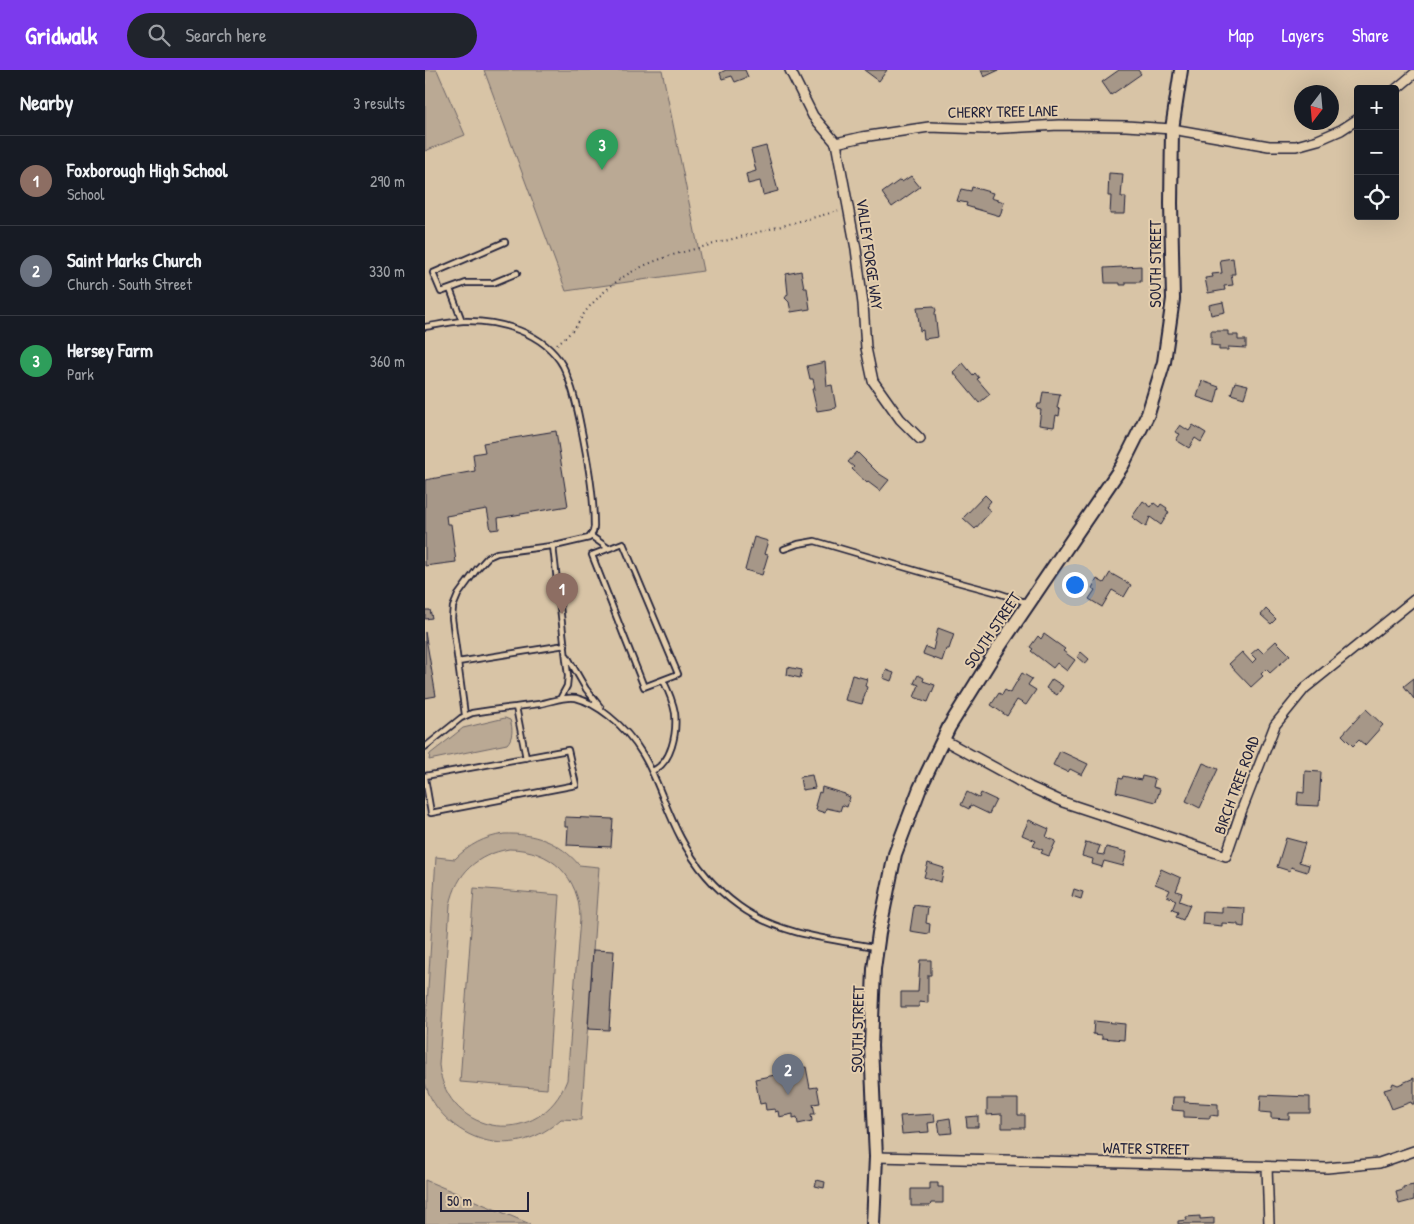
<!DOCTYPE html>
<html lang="en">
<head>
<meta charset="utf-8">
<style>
  :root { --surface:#171b24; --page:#20242c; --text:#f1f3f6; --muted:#9ea1a6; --line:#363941; --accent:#7c3aed }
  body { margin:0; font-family:"Patrick Hand",sans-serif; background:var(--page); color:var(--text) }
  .controls { position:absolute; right:15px; top:15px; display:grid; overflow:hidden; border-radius:5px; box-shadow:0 5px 20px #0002 }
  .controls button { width:45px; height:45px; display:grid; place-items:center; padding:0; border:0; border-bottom:1px solid var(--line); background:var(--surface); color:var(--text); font:25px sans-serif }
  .compass { position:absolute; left:869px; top:15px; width:45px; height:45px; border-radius:50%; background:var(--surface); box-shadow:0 5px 20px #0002; rotate:196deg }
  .scale { position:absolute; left:15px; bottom:12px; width:89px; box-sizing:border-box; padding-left:5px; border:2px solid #22223b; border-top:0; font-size:14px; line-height:18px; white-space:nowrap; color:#22223b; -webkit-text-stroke:4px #e4cead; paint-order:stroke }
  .you { position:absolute; left:649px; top:514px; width:18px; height:18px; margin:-12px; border:4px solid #fff; border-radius:50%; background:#1a73e8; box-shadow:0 0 0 8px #1a73e833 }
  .badge { display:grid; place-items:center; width:32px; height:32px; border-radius:50%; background:var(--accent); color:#fff; font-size:16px; font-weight:700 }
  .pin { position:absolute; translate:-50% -41px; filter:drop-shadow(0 1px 2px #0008) }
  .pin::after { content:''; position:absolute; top:26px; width:18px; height:15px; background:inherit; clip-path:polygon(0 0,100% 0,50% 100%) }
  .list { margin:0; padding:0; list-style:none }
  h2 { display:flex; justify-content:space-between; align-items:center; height:65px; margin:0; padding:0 20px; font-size:21px }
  h2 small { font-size:16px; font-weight:400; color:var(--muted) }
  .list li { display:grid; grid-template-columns:32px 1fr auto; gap:15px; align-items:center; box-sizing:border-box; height:90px; padding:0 20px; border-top:1px solid var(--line) }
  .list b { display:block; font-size:19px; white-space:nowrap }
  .list p { margin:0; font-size:16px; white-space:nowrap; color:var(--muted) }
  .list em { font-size:16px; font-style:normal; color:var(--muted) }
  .icon { flex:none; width:28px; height:28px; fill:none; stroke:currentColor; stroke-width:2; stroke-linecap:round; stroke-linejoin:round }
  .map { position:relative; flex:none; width:989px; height:1154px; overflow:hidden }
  header { display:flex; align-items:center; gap:30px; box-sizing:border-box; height:70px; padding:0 25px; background:var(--accent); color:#fff }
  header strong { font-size:24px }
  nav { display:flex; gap:28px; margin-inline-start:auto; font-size:18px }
  .search { width:350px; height:45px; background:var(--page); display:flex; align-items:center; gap:12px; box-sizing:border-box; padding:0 18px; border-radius:28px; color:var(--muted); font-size:19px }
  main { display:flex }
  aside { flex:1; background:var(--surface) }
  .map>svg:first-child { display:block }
  .green { fill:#baa994; stroke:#6e6668; fill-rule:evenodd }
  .building { fill:#a69788; stroke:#22223b }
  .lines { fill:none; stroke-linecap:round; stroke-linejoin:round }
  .service-casing { stroke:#22223b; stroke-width:8 }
  .minor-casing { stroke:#22223b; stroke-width:12 }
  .secondary-casing { stroke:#22223b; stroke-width:16 }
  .path { stroke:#22223b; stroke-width:2; stroke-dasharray:1 4; stroke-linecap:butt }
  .service { stroke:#e4cead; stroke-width:4.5 }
  .minor { stroke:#e4cead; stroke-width:9 }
  .secondary { stroke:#e4cead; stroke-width:12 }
  .labels { text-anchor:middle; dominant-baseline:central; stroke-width:4; stroke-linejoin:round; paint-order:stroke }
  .street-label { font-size:16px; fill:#22223b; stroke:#e4cead }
</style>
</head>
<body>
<header>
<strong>Gridwalk</strong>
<div class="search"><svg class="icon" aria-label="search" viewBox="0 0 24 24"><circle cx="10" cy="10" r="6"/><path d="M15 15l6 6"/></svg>Search here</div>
<nav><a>Map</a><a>Layers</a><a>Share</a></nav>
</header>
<main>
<aside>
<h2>Nearby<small>3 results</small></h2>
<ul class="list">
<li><span class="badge" style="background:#8d6e63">1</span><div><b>Foxborough High School</b><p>School</p></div><em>290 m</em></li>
<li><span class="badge" style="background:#6b7280">2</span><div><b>Saint Marks Church</b><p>Church · South Street</p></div><em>330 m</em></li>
<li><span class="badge" style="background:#2e9e5b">3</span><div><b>Hersey Farm</b><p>Park</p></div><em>360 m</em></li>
</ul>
</aside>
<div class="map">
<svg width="989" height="1154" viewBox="0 0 989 1154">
  <rect width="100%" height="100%" fill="#d8c4a6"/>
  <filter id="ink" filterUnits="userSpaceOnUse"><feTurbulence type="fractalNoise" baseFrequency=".02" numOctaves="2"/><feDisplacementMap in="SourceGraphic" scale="10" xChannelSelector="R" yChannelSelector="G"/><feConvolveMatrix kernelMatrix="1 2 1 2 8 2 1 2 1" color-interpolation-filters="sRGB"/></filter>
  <g filter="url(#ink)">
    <path class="green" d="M0,0H12L40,65L0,81Z
      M59,0H237L278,201L141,221Z
      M80,648L85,650C88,658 88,668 82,674L4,690L5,684L38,658Z
      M79,764C109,763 135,772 154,795L174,797L156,1050L136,1049C115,1068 88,1078 59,1070C32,1063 6,1039 0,1012C0,1006 0,999 0,993C0,974 0,955 2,936C5,886 8,837 11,787L30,789C44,775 59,767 79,764ZM84,779C126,779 155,807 155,849L142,1010C116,1079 22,1068 14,995L25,835C32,803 51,785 84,779Z
      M49,818L135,825L122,1019L35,1012Z
      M0,1110L105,1154H0Z"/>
    <path class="building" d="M301,0H320L323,7L310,12L307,6L297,9L295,3Z
      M439,0H462L454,11Z
      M556,0H574L559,7Z
      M694,0H713L716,4L686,25L677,12Z
      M341,76L353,121L338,125L335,111L323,114L321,104L331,101L326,80Z
      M684,103L698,104L696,127H701L700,144H685L686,126H683Z
      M486,106L495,117L467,137L457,123L475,110L477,112Z
      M547,117L568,123L566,128L579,132L575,146L541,136L542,133L532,131L536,119L546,121Z
      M808,188L810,204H806L808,215L799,216L800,220L783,223L780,208L788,207L787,204L797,203L795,190Z
      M716,196V212H701V215H695V213H680L679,198Z
      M376,201L379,218H382L385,239L366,242L364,232L360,228L363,224L361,204Z
      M798,232L800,242L786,245L784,235Z
      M509,236L511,240L510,243L513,267L499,269L498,260L495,261L492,237Z
      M786,261H803V265H813V270H821V278L803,277V280H794V276L786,275Z
      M400,292L402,316L407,315L411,338L392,341L387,319H390L388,309H385L382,296Z
      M538,293L548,305L550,303L554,308L552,309L565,324L554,333L528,302Z
      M777,311L794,317L790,333L772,327Z
      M810,312L823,315L819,328L806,324Z
      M618,322L635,324L632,338L635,339L634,346L631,345L629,357L614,355L616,340L612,339L613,334H616Z
      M755,355L764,361L768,355L781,363L776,372L770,368L764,378L751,370L755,364L750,362Z
      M131,361L143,436L73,448L74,459L66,460L62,439L21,446L22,454H26L31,492L0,496V410L50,401L48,384L60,382L58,373Z
      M432,382L453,403L464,410L455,421L443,412L442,413L427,399L429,397L423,392Z
      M560,425L566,431L561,437L566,441L550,459L538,448Z
      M718,431L726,437L729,433L734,437L736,434L742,438L741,440L744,442L736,455L725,447L721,457L707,447Z
      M329,467L343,471L339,484L343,485L337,505L320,500Z
      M685,503L706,515L699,527L687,520L677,537L664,529L670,520L667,518L672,509L679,513Z
      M841,539L851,549L846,554L836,545Z
      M0,540H5L7,548L0,549Z
      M513,558L529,564L524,579H521L517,591L498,584L501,577L508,580Z
      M0,562L11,626L0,628Z
      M619,564L640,579L638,581L650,590L642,601L632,593L628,598L606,581L608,579L605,577L613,566L616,569Z
      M851,571L865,585L845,603L841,599L836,604L838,606L826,617L804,594L817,582L827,593L831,589L826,584L833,578L838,583Z
      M656,582L664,589L660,594L652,587Z
      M363,597L377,600L375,608L362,605Z
      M461,600L469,603L466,611L458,608Z
      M597,603L607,609L603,615L611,620L601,635L592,630L582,646L566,635L574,623L577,625L580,620L585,623Z
      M427,605L442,609L440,616L442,617L437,634L420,630Z
      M493,605L499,608L498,611L510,615L503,632L489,627L494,615L489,613Z
      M989,608V629L979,616Z
      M627,609L638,616L632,625L621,618Z
      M941,639L958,655L940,675L934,670L928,676L917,665Z
      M635,681L663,694L657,705L645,699L643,702L628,695Z
      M778,693L793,699L775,738L761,731Z
      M880,701L896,702L894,736L872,735L873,722L879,723Z
      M387,705L390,718L377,720L375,707Z
      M698,706L716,710L717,706L730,709L728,717L735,719L731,732L691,722L694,708L697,709Z
      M397,717L420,724V725L425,727L422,737L417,735L415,741L401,738L400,743L391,740L392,736H390L394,722L396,723Z
      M542,722L554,728L556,723L571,730L564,744L545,735L544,739L536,735Z
      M140,747L188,749L186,777L142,775L143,757H140Z
      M604,750L624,759L621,767L631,771L624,786L616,783L618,780L608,776L611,771L597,765Z
      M861,768L880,773L874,792L884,795L882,802L866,797L865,801L852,797Z
      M661,772L675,776L672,784L679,785L681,777L702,782L698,796L679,791L677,797L667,794L668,789L657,786Z
      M503,793L519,798L516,812L499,807Z
      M736,799L756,808L751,821L757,823L754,831L765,835L758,850L751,847L753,842L747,840L751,830L742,826L745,820L730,814Z
      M649,819L658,822L656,829L647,826Z
      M489,835L503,837L501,853L505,854L504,864L485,861Z
      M797,837L820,838L819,857L813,856V854L797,853V856L777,854L778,842L797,843Z
      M168,880L189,881L184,960L163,959Z
      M495,890H506V905H503V933L494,932V937H476V922H493Z
      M669,951L700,954L699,970L677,968V965L668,964Z
      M359,994L360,1001L381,997L385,1018L392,1017L395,1033L388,1034L390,1044H386L387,1051L373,1054L372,1047L368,1048V1044L354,1047L353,1041L350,1042V1039L341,1040L340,1033L335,1034L330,1009L350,1005L348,996Z
      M989,1008V1034H987L986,1032L967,1039L959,1020L966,1018L968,1013L973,1015Z
      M836,1025L885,1027V1043H864V1049L846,1048V1043L835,1042Z
      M748,1027H760L759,1032L793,1034V1046L785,1045V1048L759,1047V1041L747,1040Z
      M562,1029H593V1045H600V1058H577V1044L562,1045Z
      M509,1044L510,1052L503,1053L504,1062L477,1064L475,1046Z
      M553,1046V1057H542L541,1047Z
      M525,1048L527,1063L515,1064L513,1050Z
      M392,1110L400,1112L399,1118L390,1116Z
      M505,1113H513V1117H518V1133H506L505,1136H486V1119H505Z
      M989,1115V1130L974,1134L971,1122L978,1120V1117Z
      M775,1146V1149L789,1148V1154H753V1151L762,1150L761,1147Z"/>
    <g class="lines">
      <defs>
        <path id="service" d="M80,172L8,203L16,222L41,213H68L92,203
          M25,219L37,251
          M0,257C12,255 25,252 38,251C74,250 119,262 138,296C148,316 153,341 157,362C163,393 169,425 169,457L168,462L164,468L134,475L72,483L63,487L52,499L33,525L28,537L27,548L40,645
          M166,466L183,478
          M198,473L253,604L219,617L167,485Z
          M128,476L143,606L142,616L135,629
          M359,479L373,474L390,471L506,505L573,523L603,533
          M142,586L161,619L176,638
          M33,592L140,575
          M91,637L101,688
          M0,677L36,648L47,643C69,639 92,637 114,634C127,632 138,626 151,628C163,631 174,638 184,646C229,682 231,721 256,768C270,795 289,818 314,836C354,865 404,869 450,877
          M227,701C247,693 252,663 250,643C248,632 243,620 238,610
          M0,706L143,680L151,715L6,743L0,708"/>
        <path id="minor" d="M365,0L388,46L411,73L431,179L438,234L441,278L448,311L475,349L495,369
          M970,20L989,4
          M411,73L437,67L504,57L560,59L634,55L701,56L747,59L844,76H871L893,70L916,60L933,49
          M519,670L605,717L638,732L801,786L816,742L850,655L880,618L989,530
          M451,1087L902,1098L954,1093L989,1081
          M842,1097L844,1154"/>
        <path id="secondary" d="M448,1154L451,1087L446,976L449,899L454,863L470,784L495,718L524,657L568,586L697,396L723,344L739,292L748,229L746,133L747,59L756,0"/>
      </defs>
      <use href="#service" class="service-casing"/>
      <use href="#minor" class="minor-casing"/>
      <use href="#secondary" class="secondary-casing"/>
      <path class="path" d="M132,274C137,270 142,266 147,261C154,254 158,243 165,236C193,206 213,196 251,184L413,141"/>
      <use href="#service" class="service"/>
      <use href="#minor" class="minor"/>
      <use href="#secondary" class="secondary"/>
    </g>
  </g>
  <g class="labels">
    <g class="street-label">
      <text transform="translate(578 41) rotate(-1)">CHERRY TREE LANE</text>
      <text transform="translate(445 184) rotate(82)">VALLEY FORGE WAY</text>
      <text transform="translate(730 194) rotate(-90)">SOUTH STREET</text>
      <text transform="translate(567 560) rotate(-56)">SOUTH STREET</text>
      <text transform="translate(811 715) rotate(-70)">BIRCH TREE ROAD</text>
      <text transform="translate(432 959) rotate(-89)">SOUTH STREET</text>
      <text transform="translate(721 1078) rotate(1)">WATER STREET</text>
    </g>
  </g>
</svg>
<div class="controls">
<button>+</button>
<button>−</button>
<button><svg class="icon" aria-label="locate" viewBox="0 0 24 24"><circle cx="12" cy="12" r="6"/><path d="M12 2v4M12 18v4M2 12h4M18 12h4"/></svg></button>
</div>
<svg class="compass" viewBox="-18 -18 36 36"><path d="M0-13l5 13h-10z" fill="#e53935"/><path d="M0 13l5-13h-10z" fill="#9ea1a6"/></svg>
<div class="scale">50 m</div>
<div class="you"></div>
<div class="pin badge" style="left:137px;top:544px;background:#8d6e63">1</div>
<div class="pin badge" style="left:363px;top:1025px;background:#6b7280">2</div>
<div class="pin badge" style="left:177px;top:100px;background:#2e9e5b">3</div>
</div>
</main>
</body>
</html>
